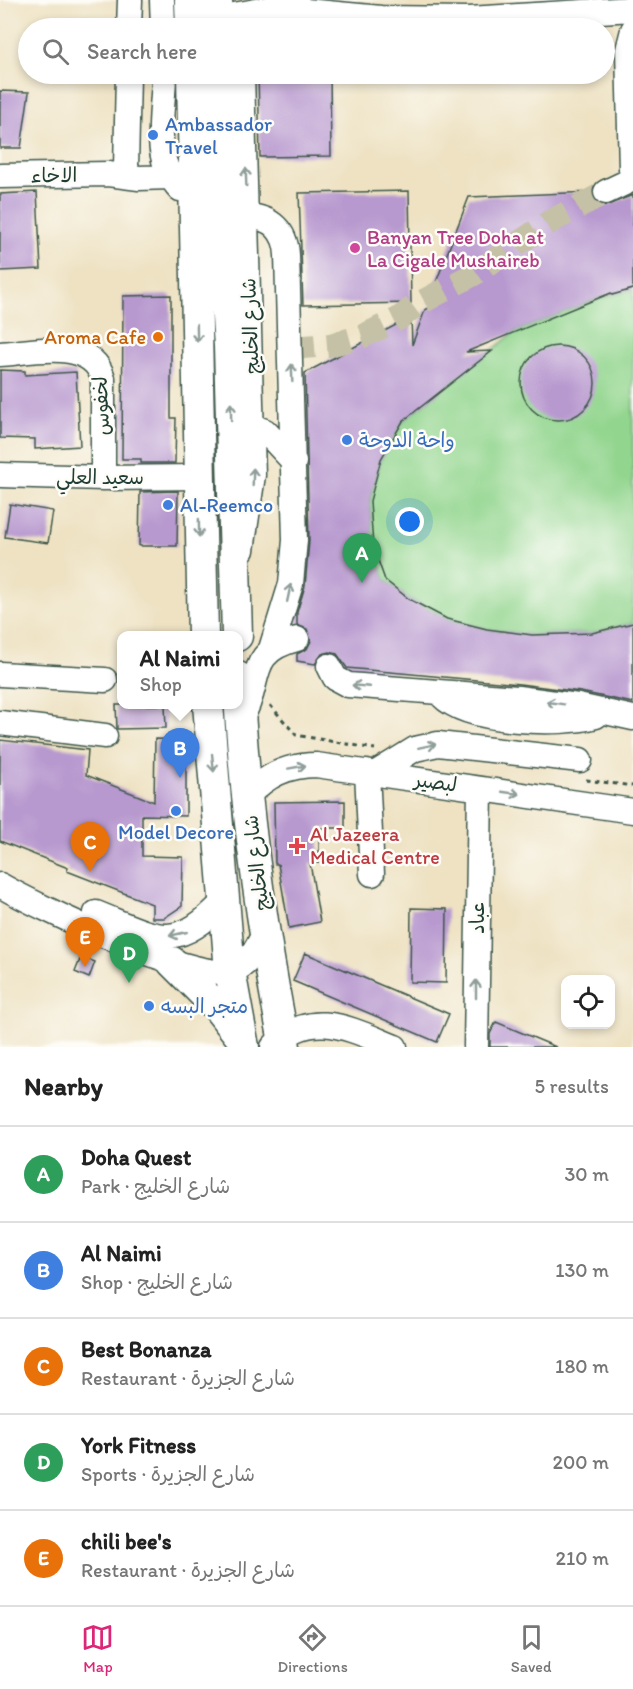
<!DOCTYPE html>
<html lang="en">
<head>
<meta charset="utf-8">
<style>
  :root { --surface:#fff; --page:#f6f6f6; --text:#222; --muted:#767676; --line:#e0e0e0; --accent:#db2777 }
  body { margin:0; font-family:Itim,"Playpen Sans Arabic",sans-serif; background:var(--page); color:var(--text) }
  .controls { position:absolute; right:18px; bottom:18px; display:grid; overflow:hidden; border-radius:12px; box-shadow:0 3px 9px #0003 }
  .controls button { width:54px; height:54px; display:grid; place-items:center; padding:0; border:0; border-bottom:2px solid var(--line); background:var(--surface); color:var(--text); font:30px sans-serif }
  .you { position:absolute; left:410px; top:522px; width:21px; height:21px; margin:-15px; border:4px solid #fff; border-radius:50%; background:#1a73e8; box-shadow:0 0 0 9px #1a73e833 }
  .badge { display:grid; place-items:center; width:39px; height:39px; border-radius:50%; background:var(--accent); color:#fff; font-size:20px; font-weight:700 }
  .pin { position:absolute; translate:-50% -50px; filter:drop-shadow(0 2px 3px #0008) }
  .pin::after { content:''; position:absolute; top:32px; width:21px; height:18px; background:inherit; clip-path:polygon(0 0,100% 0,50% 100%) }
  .popup { position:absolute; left:117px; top:631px; width:126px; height:78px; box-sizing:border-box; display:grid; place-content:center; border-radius:12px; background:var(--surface); filter:drop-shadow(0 2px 4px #0005); font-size:20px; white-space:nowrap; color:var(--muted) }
  .popup b { font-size:22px; color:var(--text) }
  .popup::after { content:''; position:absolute; left:50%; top:100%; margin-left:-12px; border:12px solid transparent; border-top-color:var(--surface) }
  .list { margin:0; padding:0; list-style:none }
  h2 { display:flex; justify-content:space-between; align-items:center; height:78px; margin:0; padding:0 24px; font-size:26px }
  h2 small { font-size:20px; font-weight:400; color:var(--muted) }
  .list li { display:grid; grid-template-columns:39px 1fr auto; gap:18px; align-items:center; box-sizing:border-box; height:96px; padding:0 24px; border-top:2px solid var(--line) }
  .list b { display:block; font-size:22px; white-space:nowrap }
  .list p { margin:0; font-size:20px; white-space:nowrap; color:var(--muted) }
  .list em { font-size:20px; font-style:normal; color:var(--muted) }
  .icon { flex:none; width:33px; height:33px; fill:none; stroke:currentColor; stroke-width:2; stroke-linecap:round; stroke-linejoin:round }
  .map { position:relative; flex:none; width:633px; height:1047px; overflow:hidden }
  .search { position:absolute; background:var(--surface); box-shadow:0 3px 9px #0003; left:18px; right:18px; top:18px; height:66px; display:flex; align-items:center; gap:15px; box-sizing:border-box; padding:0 21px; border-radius:33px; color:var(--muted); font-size:22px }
  .sheet { height:558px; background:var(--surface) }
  nav { display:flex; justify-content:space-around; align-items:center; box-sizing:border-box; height:84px; border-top:2px solid var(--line); background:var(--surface); font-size:16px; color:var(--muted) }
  nav a { display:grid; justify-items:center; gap:3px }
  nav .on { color:var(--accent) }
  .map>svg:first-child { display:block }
  .green { fill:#92d58e; stroke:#588961; stroke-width:1.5 }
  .building { fill:#b798cf }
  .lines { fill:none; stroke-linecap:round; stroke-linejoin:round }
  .minor-tunnel { stroke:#c5c1a6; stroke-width:24; stroke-dasharray:24 12; stroke-linecap:butt }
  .minor-casing { stroke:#3e5649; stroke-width:27 }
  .major-casing { stroke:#3e5649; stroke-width:33 }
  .path { stroke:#3e5649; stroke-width:3; stroke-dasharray:4.5 4.5; stroke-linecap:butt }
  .minor { stroke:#fff; stroke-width:24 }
  .major { stroke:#fff; stroke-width:30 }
  .oneway { stroke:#8f9e9a }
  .shop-dot { fill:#3f7fe0; stroke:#fdfcf7; stroke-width:2 }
  .hotel-dot { fill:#d1479c; stroke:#fdfcf7; stroke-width:2 }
  .food-dot { fill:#e8710a; stroke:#fdfcf7; stroke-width:2 }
  .health-dot { fill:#e0444e; stroke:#fdfcf7; stroke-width:2 }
  .labels { text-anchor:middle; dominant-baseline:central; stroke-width:5; stroke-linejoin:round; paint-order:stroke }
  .shop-label { font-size:20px; fill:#366cbe; stroke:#fdfcf7; text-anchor:start }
  .street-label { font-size:20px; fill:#1f3d34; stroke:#fdfcf7 }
  .hotel-label { font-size:20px; fill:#b23c85; stroke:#fdfcf7; text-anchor:start }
  .food-label { font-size:20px; fill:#c56008; stroke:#fdfcf7; text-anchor:end }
  .health-label { font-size:20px; fill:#be3a42; stroke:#fdfcf7; text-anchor:start }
</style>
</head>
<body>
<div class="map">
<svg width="633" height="1047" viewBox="0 0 633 1047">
  <rect width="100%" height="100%" fill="#fdfcf7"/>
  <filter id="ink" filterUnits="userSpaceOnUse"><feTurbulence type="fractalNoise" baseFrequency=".0167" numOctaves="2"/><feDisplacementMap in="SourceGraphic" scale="12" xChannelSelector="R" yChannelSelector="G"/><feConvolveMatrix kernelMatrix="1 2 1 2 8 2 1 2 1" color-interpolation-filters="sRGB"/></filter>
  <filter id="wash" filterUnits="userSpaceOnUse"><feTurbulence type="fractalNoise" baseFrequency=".008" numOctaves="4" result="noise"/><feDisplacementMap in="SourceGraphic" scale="24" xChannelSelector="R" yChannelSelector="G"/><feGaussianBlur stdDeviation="1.35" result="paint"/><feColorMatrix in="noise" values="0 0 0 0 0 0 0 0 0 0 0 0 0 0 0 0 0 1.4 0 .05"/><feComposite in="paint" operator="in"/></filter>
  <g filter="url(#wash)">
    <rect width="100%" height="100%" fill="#eee2c3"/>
    <path class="green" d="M633,289V623L592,633L532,635L487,629L447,619L409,599L385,580L373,546L370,501L381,459L403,421L515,332L591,301Z"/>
    <g id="blocks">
      <path class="building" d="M258,74H330L331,156L260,157Z
        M0,91L29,92L21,148H0Z
        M409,191L411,303L303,305L299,193Z
        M37,192L41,269L0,271V194Z
        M592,192L597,203L605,206L633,195V289L612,295L611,293L466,352L492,351L403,421L381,459L370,501L373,546L385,580L409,599L447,619L487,629L532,635L592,633L633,623V703L581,692L520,684L347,668L337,654L330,652L322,654L315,664L297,661V654L307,649L311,641L307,629L297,625V612L305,586L309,541L305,373L411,317L412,345L425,310L438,303H428L469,197Z
        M171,295V418H176L175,463H141V459H122L123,296Z
        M521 383a37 37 0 1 1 74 0a37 37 0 1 1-74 0Z
        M0,370L25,371V375L76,372L80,446L35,449V439L0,438Z
        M178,491L177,546H139L140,492Z
        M10,504L53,511L48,543L5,537Z
        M116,705H165L166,728L117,729Z
        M155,739L186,740V816L142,815V856L183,857L182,906L164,918H152V904L67,871L68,868L0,841V740L88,750L86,775L154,802Z
        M345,801V828H319V863H310L320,922L289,928L278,864H275L274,802Z
        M411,908L447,909L446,983L410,982Z
        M305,953L449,1014L437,1042L293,981Z
        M81,957L95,962L89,978L75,972Z
        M496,1022L556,1047H490V1034Z"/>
    </g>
  </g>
  <g filter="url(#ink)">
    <use href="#blocks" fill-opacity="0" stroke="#3e5649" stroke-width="1.5"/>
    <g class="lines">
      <path class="minor-tunnel" d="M291,348L330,345L363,336L398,319L418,304L474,274L548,223L606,192"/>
      <defs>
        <path id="minor" d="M162,0L163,28
          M234,15L273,8L381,18L469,19L633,9
          M129,28L130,0
          M164,74C164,112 150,158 180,189
          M126,169L128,74
          M631,169L628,50L633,30
          M0,176L108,174L139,178L170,177
          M606,192L627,182
          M247,216C271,217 286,231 287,255L295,540L291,584L271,649
          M0,354C33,352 91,337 103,378V478
          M253,427L265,431L294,462
          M0,475L103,478L199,477
          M242,550L253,475L242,74
          M329,666L335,678L348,685L518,698L578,706L633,718
          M0,674L105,680
          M442,696C468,723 561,726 596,716
          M241,719C264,680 244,653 297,639
          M0,723L105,736
          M367,772L372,874
          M376,773L415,749L438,744L580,760
          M248,796C266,775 288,765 316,765L633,811
          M0,885C38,907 194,982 231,971C249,966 256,949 264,934
          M96,913C156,937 175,954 224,901
          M273,1047C310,1006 352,1030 395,1047
          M476,1047L480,789"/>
        <path id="major" d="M190,0L191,28
          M217,0L218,28
          M192,74L203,636
          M219,74L223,256L229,346L237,636
          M238,677C244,801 261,925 285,1047
          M208,704L230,971L244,1047
          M172,962L217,1007L239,1035"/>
      </defs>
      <use href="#minor" class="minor-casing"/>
      <use href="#major" class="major-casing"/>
      <path class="path" d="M270,705L296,735L375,749
        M586,780L633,786"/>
      <use href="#minor" class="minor"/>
      <use href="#major" class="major"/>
    </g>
    <defs><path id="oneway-shaft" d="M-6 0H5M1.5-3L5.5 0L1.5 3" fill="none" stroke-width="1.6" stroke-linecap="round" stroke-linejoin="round" transform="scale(1.5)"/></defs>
    <g class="oneway">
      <use href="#oneway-shaft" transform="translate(246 177) rotate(-92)"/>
      <use href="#oneway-shaft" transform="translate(197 333) rotate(89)"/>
      <use href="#oneway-shaft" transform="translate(292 373) rotate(-92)"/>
      <use href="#oneway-shaft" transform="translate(231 412) rotate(-91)"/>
      <use href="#oneway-shaft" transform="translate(253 477) rotate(-88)"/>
      <use href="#oneway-shaft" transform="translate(199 528) rotate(89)"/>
      <use href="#oneway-shaft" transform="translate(289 593) rotate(-78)"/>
      <use href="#oneway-shaft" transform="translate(361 686) rotate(-175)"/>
      <use href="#oneway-shaft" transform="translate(555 703) rotate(-171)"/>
      <use href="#oneway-shaft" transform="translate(427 746) rotate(-12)"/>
      <use href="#oneway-shaft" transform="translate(213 763) rotate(84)"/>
      <use href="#oneway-shaft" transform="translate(297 767) rotate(-10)"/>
      <use href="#oneway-shaft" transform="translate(511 793) rotate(8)"/>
      <use href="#oneway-shaft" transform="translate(178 934) rotate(167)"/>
      <use href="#oneway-shaft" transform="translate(476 989) rotate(-90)"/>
    </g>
  </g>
  <g class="shop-dot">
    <circle cx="153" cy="135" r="6"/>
    <circle cx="347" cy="440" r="6"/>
    <circle cx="168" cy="505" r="6"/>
    <circle cx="176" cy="811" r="6"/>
    <circle cx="149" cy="1006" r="6"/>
  </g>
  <circle class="hotel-dot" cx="355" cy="248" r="6"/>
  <circle class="food-dot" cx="158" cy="337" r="6"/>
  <path class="health-dot" d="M294 837h6v6h6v6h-6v6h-6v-6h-6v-6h6z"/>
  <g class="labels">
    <g class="shop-label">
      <text x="165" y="124">Ambassador<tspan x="165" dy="23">Travel</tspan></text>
      <text x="359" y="440">واحة الدوحة</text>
      <text x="180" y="505">Al-Reemco</text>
      <text x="176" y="832" text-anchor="middle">Model Decore</text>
      <text x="161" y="1006">متجر البسه</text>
    </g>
    <g class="street-label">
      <text transform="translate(54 175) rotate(-1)">الاخاء</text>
      <text transform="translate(250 326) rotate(-92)">شارع الخليج</text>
      <text transform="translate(101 406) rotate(-93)">لخفوس</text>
      <text x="100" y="477">سعيد العلي</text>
      <text transform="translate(436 782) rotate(8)">لبصير</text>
      <text transform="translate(256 863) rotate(-97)">شارع الخليج</text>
      <text transform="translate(477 918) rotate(-90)">عباد</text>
    </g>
    <g class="hotel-label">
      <text x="367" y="237">Banyan Tree Doha at<tspan x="367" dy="23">La Cigale Mushaireb</tspan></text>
    </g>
    <g class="food-label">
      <text x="146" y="337">Aroma Cafe</text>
    </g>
    <g class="health-label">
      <text x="310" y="834">Al Jazeera<tspan x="310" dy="23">Medical Centre</tspan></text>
    </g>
  </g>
</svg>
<div class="controls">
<button><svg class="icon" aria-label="locate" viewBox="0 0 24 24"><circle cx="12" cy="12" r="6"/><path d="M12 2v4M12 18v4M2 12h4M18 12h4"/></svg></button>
</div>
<div class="you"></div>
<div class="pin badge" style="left:362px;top:583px;background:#2e9e5b">A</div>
<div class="pin badge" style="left:180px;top:778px;background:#3f7fe0">B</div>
<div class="popup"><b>Al Naimi</b>Shop</div>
<div class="pin badge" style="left:90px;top:872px;background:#e8710a">C</div>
<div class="pin badge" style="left:129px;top:983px;background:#2e9e5b">D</div>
<div class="pin badge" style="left:85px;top:967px;background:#e8710a">E</div>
<div class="search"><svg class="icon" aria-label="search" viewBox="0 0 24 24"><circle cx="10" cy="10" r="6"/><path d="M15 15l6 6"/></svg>Search here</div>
</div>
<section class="sheet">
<h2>Nearby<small>5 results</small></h2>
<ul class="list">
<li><span class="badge" style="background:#2e9e5b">A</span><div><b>Doha Quest</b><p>Park · شارع الخليج</p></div><em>30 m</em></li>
<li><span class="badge" style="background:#3f7fe0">B</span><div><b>Al Naimi</b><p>Shop · شارع الخليج</p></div><em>130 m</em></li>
<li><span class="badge" style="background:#e8710a">C</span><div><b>Best Bonanza</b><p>Restaurant · شارع الجزيرة</p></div><em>180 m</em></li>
<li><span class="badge" style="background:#2e9e5b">D</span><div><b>York Fitness</b><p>Sports · شارع الجزيرة</p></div><em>200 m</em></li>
<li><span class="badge" style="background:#e8710a">E</span><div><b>chili bee's</b><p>Restaurant · شارع الجزيرة</p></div><em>210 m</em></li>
</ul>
</section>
<nav>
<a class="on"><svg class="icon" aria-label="map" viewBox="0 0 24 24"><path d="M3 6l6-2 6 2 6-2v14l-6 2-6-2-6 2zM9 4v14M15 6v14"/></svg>Map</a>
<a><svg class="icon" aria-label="directions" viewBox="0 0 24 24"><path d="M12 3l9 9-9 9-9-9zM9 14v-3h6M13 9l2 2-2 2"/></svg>Directions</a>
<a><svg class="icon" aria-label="saved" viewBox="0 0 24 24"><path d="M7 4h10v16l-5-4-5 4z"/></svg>Saved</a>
</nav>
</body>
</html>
